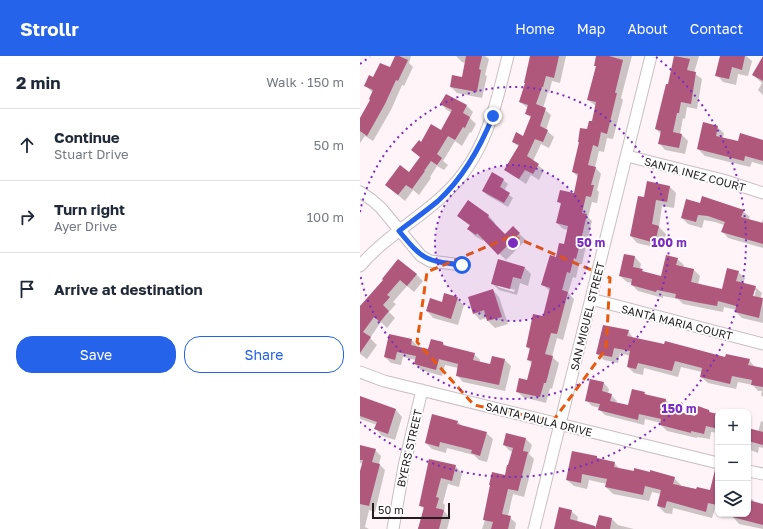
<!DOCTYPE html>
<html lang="en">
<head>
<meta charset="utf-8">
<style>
  :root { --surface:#fff; --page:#f2f2f3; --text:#1f2937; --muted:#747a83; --line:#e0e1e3; --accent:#2563eb }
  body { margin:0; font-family:"Golos Text",sans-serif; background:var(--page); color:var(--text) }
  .controls { position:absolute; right:12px; bottom:12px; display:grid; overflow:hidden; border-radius:8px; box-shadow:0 1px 3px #0004 }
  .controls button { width:36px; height:36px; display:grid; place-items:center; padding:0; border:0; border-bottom:1px solid var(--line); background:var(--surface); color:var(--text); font:20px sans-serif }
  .scale { position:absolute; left:12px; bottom:10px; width:78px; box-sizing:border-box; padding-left:4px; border:2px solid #221e20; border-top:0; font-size:11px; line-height:14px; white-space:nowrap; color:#221e20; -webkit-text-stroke:3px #fff; paint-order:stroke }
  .stop { position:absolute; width:12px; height:12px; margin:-9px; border:3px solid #2563eb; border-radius:50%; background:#fff }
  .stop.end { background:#2563eb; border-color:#fff; box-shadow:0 1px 4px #0008 }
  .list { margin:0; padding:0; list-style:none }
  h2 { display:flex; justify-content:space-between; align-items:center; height:52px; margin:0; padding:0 16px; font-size:17px }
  h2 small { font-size:13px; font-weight:400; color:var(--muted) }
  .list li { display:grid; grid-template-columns:26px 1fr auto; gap:12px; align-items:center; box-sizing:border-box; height:72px; padding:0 16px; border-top:1px solid var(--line) }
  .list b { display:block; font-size:15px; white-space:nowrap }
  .list p { margin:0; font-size:13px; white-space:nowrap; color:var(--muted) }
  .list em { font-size:13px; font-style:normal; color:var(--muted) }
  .actions { display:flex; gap:8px; padding:12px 16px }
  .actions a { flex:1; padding:9px 0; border:1px solid var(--accent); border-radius:16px; text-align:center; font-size:14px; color:var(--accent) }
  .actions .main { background:var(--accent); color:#fff }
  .icon { flex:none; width:22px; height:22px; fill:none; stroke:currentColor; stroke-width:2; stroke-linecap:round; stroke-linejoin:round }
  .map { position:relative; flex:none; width:403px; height:473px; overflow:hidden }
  header { display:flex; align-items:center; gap:24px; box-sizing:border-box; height:56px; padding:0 20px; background:var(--accent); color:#fff }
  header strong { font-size:19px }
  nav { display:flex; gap:22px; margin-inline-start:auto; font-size:14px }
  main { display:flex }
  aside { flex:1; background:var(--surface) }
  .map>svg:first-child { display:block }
  .shadow { fill:#0003; fill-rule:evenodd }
  .building { fill:#b0587c }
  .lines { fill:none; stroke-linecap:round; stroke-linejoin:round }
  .minor-casing { stroke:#c9bfc3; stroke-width:13 }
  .minor { stroke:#fff; stroke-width:11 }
  .route { stroke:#2563eb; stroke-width:5 }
  .marked { fill:none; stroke:#e8590c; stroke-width:3; stroke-dasharray:8 5; stroke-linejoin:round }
  .ring { fill:none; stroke:#7b2cbf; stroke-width:2; stroke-dasharray:2 4 }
  .labels { text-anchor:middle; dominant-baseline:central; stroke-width:3.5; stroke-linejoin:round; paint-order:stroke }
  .street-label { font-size:11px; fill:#221e20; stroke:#fff }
  .centre { fill:#7b2cbf; stroke:#fff; stroke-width:2 }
  .ring-label { font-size:12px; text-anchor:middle; font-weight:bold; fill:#7b2cbf; stroke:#fff; stroke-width:3.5; stroke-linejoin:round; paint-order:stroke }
</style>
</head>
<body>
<header>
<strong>Strollr</strong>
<nav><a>Home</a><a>Map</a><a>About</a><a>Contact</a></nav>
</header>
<main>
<aside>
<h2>2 min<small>Walk · 150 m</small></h2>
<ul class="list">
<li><svg class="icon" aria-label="ahead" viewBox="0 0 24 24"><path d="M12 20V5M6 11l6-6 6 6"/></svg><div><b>Continue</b><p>Stuart Drive</p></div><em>50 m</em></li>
<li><svg class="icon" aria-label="right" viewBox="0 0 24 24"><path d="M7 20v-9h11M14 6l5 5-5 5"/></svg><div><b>Turn right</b><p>Ayer Drive</p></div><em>100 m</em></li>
<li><svg class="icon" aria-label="arrive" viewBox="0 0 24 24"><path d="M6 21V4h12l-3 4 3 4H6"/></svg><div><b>Arrive at destination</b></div></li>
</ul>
<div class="actions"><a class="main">Save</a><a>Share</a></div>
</aside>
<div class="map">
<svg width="403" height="473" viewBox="0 0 403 473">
  <rect width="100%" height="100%" fill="#fff4f7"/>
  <path class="shadow" d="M36,0H51L49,7L53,11L44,30L42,29L31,54L13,85L5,80L0,87V61H1L11,44L13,37L6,30L14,22L30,12Z
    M96,0H125L129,3L125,19L127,20L122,42L97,37L91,31L103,23L106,7L102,6Z
    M179,0H206L200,27L192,25L189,37L188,36L183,52L191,59L186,74L194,81L189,92L181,88L173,105L184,114L179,124L171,119L166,128L152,119L146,113L159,91L153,86L163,81L171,62L166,57L168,52L160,46Z
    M237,0H272L261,42L263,44L253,83L247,82L244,96L239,95L235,111L241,118L237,134L239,136L237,147L232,146L228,161L232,165L226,190L222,208H219L216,222L213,221L208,237L214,243L203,284L197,282L192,301L199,307L192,333L190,332L186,347L163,341L157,335L168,325L172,308L168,304L171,295L167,291L184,262L191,236L183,229L204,189L208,174L203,173L197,167L201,148L199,146L215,138L218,121L213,116L220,87L219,86L228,74L232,66L236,50L228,44L237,12L235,9Z
    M316,0H339L334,17L342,23L337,53L327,51L325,63L323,62L320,78L322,79L328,85L325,98L305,94L299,87L301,78L296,73L309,29Z
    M361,0H386L392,5L388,20L378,18L376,29L363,26L357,19Z
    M403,8V39L398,34L402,27L393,19Z
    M81,48L107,50L113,56L110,62L116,68L111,77L110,76L102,90L95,85L83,105L88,109L84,114L77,110L70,121L71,122L59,139L53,134L45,145L26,129L49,117L61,102L52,94L61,87L82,75L92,57L87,54Z
    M357,71L364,77L363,82L379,86L403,85V109L392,106L390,111L345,100L338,93Z
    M143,124L148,128L144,135L153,142L148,151L127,139L123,135Z
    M310,131L316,137L314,152L302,150L299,171L306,178L302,193L277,187L271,180L285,142Z
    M108,146L129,160L135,167L134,169L145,180L153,172L166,184L146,204L124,183L123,185L115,180L108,173L110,170L98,160Z
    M341,148L383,155L390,161L388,164L401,168L403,163V192L368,182L362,175L364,169L355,166L344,164L342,172L328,168L322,162Z
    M264,199L275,201L281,208L280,213L285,217L302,221L317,203L324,209L323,212L334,214L340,220L338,229L363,234L378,216L385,222L383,228L395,231L402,237L400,243L403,244V267L382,262L376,256V254L364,251L363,256L323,248L318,243L303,240V242L278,235L272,229V227L267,226L260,220ZM394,234H396L393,245H391Z
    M165,212L171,218L168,230L160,227L157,239L139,234L132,227ZM138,229L155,234L154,236L138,231Z
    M56,218L63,225L54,236L47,230L33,246L36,248L29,256L35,262L27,272L21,266L10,282L17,289L7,303L0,298V252L24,224Z
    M133,234L139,241L148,268L135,272L128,265L127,262L120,264L114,257Z
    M97,242L104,249L98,269L73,262L67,255Z
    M268,275L274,283L366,302L389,304L395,311L403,313V341L401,339L402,335H398L393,329L378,326L376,333L348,327L341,321L342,316L321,311L318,321L284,312L283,319L274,317L268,311L270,300L260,297L258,307L244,304L237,298Z
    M52,284L58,291L69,294L83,287L87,291L114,298L120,304V307L131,310L145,304L151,310L145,335L103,326L97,319L98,312L85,309L82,320L61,314L55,308L56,304L43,301L41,309L31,307L25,301Z
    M244,327L249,333L248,338L251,339L257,345L256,347L269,350L284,336L287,339L306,344L312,350L310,355L336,361L349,354L351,357L358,359V377L351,376L350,383L337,381V382L307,375L301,369V367L285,363L284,369L245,359L239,353L240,352L232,350L226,344Z
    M0,342L36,354L42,361L35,384L22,380L16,373L17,369L0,363Z
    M401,365L403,366V392L399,391L398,397L388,393V373L398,376Z
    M98,366L102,370L126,377L133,383L127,406L119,404L114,399L87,392L86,397L72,393L66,387Z
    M147,378L166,383L172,389L169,398L174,403L164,441L153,438L148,460L156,467L155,473H122L125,464L146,420L153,396L150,395L144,389Z
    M0,390L15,394L21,400L19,408L25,414L15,456L9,454L5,471L9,473H0V423L3,408L0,407Z
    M236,401L239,404L254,407L261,414L314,422L321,429V430L351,436L358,431V453H355L352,462L313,452L312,458L305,457L298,450L301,438L292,436L289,445L253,438L246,431L247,428L229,424L227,433L214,430L207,424Z
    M70,404L95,410L102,417L99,431L88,428L83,447L85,449L84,455L90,462L87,473H58V471H59L64,453L60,449Z
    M388,442L392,443L396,447L403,449V473L379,468L373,461L374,458H388Z
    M211,455L218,461L217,466L237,471L252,463L258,469L274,473H196Z"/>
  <path class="building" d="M35,0H39L48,4L38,25L36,24L25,48L7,80L0,75V62L10,44L9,43L13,34L4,30L9,19L13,21L20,7L30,11Z
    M106,0H122L119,13L121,14L117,36L90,31L92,19L102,21Z
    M170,0H199L194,22L186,20L183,31H182L176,48L186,52L180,70L188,74L183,86L175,83L167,100L179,108L173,118L165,114L159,123L144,114L159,89L152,86L156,76L163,80L171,60L165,58L168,49L159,46L165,27H164Z
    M236,0H249L263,4L255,37H257L247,78L241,76L238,91L233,89L228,109L236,111L231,129H234L231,141L226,140L222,157L227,158L221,184L216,203L214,202L210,217L207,216L202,234L208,236L197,278L191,277L185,298L193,300L186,327H184L180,341L156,336L159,322L167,324L172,305L167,304L170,292L166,291L173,258L183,260L190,232L181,229L190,199L196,201L199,187L204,188L208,170L196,167L201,147L197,146L200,134L214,137L218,118L212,116L219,86H218L220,72L227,73L229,65H232L236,46L227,44L236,10H234Z
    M314,0L330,3L327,14L336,16L331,48L321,46L319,57H317L313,76L322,78L319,92L298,88L301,75L295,73L306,28H308Z
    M360,0H385L382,14L372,11L369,23L355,20Z
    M403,0V25L392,19Z
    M86,38L107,49L103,57L110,61L105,72L103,71L95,84L88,80L77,98L82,102L77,109L71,105L64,115H65L52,133L46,129L38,139L25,129L40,109L49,116L60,101L51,94L59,84L61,86L71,68L81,74L92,54L80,48Z
    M343,66L358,70L356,80L378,85L380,77L403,84V105L385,100L384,105L337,93Z
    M132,116L144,123L140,131L150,137L144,147L122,135Z
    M287,125L310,130L307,146L296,144L292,168L299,170L295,187L270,180L278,140L284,141Z
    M342,140L384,154L381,161L403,167V188L361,176L365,166L348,160L338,159L336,166L321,162L326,143L340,147Z
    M108,144L129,159L128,161L145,178L153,170L160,177L138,199L117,177L116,179L107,173L110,169L97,160Z
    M264,198L275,200L273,211L283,213L282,215L301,220L306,199L318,202L316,209L334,213L331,226L362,233L367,212L379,215L376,225L396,230L393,240L403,242L399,262L375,256L376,250L358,245L357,250L340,247L315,242L316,238L297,234L296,236L271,229L272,223L259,220Z
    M38,203L57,218L47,230L40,224L27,239L30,241L23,249L29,255L20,266L14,261L3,276L11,281L0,297V250L23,224L22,223Z
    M138,203L165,211L161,223L153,221L150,233L131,228Z
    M133,233L142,261L127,265L124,254L113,258L108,241Z
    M84,237L98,241L91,263L66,255L70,242L82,246Z
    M243,269L269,274L267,280L304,288L305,285L365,301L366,298L390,303L388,309L403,312V331L391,329L392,324L372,320L370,328L340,321L342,312L315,305L312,315L278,307L276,313L267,311L270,295L254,292L252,301L236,298Z
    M29,278L52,283L51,289L68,293L71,283L83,286V289L115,297L113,304L130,308L132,300L145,303L139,329L96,320L98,308L79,303L76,314L54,308L56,300L37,296L35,304L24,301Z
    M230,323L244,326L242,335L252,338L250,345L268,349L272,333L285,336L284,338L306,343L304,352L335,360L338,350L349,354V356L358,358V373L346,370L344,378L331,375V377L300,369L301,363L279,358L278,364L238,354L240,348L225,345Z
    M0,340L36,353L28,378L14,373L17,366L0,360Z
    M72,358L98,365L97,368L127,376L120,400L111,397L112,394L80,386L79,391L65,387Z
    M388,372L403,376V389L388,385Z
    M146,377L166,382L163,395L168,396L158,435L148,433L142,458L151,460L148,473H131L133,466L123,464L130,429H129L132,416L145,419L147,409H148L153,392L143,389Z
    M0,389L16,393L12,406L20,408L9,450L0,448V415L3,404H0Z
    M212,395L237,400V402L255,406L254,411L274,415V412L290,416V414L315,421L313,428L336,433L337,431L350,434L355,414H358V443L357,449L348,447L346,456L307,445L305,452L297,450L301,434L285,430L283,439L245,431L247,423L222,418L221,427L206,424Z
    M69,403L96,409L92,425L81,422L76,441L79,442L76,452L84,454L79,473H58L64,451L59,450Z
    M388,444L403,448V469L372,461V458H388Z
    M199,451L212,454L210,463L235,470V473H194Z
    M239,459L252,462L250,473H235Z"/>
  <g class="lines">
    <defs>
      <path id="minor" d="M267,100L363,124L403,137
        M0,136L12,144L21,152L61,200L70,205L102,209
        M0,210C22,184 52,167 77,145C124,106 134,56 148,0
        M231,243L403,288
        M0,316L24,325L358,407
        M388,415L403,418
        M33,473L44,410L62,334
        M174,473L291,0"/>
    </defs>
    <use href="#minor" class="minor-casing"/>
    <use href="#minor" class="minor"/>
  </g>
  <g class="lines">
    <path class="route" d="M102,209C65,205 63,204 39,175C52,165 66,155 78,145C104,121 120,92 133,60"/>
  </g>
  <path class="marked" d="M152,180L250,222L246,293L193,365L114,349L57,286L67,216Z"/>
  <circle cx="153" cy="187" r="78" fill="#7b2cbf" fill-opacity=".12"/>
  <g class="ring">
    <circle cx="153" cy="187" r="78"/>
    <path d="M0 156A156 156 0 1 1 0 218"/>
    <path d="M0 8A235 235 0 0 1 10 1M296 1A235 235 0 1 1 0 366"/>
  </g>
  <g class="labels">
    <g class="street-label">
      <text transform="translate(335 118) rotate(15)">SANTA INEZ COURT</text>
      <text transform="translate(227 260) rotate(-76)">SAN MIGUEL STREET</text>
      <text transform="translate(317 266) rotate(14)">SANTA MARIA COURT</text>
      <text transform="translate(179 363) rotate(14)">SANTA PAULA DRIVE</text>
      <text transform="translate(49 392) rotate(-77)">BYERS STREET</text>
    </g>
  </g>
  <circle cx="153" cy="187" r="6" class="centre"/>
  <g class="ring-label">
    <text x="231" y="191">50 m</text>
    <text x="309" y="191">100 m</text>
    <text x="319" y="357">150 m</text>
  </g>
</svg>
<div class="controls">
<button>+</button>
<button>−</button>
<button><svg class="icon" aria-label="layers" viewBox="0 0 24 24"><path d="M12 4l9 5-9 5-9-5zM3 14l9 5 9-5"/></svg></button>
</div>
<div class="scale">50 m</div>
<div class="stop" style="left:102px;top:209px"></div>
<div class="stop end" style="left:133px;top:60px"></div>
</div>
</main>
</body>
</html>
